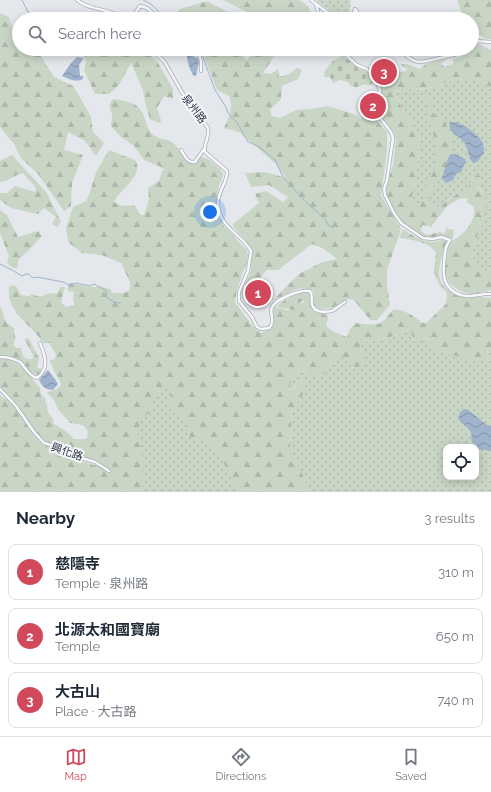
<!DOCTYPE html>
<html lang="en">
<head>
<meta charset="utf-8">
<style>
  :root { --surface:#fff; --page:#f2f2f3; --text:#1f2937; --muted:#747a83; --line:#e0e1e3; --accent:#d1495b }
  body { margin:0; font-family:Raleway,"Noto Sans TC",sans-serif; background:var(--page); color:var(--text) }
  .controls { position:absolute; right:12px; bottom:12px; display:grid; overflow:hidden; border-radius:8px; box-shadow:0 2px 10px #0003 }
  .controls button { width:36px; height:36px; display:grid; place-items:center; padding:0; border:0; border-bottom:1px solid var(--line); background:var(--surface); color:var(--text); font:20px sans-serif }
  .you { position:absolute; left:210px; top:212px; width:14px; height:14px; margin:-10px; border:3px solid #fff; border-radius:50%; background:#1a73e8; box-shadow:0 0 0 6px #1a73e833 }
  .badge { display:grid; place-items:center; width:26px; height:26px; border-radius:50%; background:var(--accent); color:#fff; font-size:13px; font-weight:700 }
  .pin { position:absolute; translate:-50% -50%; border:2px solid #fff; box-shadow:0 1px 4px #0006 }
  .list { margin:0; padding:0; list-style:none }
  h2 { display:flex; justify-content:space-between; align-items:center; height:52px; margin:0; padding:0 16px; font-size:17px }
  h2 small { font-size:13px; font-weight:400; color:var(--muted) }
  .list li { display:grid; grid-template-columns:26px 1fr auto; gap:12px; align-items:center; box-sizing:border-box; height:56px; margin:0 8px 8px; padding:0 8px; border:1px solid var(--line); border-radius:8px }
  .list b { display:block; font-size:15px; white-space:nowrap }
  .list p { margin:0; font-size:13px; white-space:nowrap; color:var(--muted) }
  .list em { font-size:13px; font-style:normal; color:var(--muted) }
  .icon { flex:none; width:22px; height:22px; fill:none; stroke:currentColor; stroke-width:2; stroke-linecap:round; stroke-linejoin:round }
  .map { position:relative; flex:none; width:491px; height:492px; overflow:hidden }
  .search { position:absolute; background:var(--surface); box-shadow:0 2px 10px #0003; left:12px; right:12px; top:12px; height:44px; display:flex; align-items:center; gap:10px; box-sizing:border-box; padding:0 14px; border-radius:22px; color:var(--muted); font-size:15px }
  .sheet { height:244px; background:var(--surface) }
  nav { display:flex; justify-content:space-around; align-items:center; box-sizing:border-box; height:56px; border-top:1px solid var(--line); background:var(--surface); font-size:11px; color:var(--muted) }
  nav a { display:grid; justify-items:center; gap:2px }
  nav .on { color:var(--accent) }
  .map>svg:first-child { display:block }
  .grass { fill:url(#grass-dots); fill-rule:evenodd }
  .forest { fill:url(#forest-firs) }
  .cemetery { fill:url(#cemetery-stones) }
  .water { fill:url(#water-waves) }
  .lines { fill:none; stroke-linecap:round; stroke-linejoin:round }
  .stream { stroke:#9fb4cc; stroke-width:1 }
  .minor-casing { stroke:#a9aeb7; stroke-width:4 }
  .minor { stroke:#f7f8fa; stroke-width:2.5 }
  .labels { text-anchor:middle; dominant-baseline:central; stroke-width:4; stroke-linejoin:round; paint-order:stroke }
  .street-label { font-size:11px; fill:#2b3445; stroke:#f4f6f9 }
</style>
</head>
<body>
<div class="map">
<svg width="491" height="492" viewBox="0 0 491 492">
  <defs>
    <pattern id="grass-dots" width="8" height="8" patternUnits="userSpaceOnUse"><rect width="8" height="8" fill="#c9d6c5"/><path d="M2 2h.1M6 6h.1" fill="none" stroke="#adb8ab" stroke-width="1.8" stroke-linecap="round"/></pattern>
    <pattern id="forest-firs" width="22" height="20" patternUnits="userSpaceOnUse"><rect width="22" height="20" fill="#c9d6c5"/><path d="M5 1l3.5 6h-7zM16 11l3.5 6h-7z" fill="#adb8ab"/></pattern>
    <pattern id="cemetery-stones" width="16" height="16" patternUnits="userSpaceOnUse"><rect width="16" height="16" fill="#c9d6c5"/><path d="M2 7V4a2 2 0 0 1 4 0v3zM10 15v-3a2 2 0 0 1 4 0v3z" fill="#adb8ab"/></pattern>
    <pattern id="water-waves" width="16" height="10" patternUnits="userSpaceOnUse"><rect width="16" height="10" fill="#9fb4cc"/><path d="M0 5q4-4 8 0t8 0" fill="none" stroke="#8293a7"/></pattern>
  </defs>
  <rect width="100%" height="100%" fill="#e4e7ec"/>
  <path class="grass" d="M316,0H351L349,15L346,19H342L319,3Z
    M463,79H476L491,87V268L486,271L477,267L472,253L478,233L484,223L485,215L482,190L477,185L481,179L475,175L471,178L470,183L466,190L454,195L440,206H433L430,205L416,207L412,199V196L414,188L421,143L410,120L402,108L395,93C401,89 406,90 413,90C430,90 447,82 463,79Z
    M408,330L411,332L413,341L421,338L429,339L427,346L470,361L488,359L487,347H491V492H311L290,449L292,411L294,407L303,395L302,391L305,385L298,381L293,390L288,389V386L298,373L301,371L317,376L323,374L334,359L339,357H342L356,371L362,353L360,345L366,342L389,338ZM446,447H476V477H446Z
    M175,381L219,444L248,492H138L134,426L155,396Z"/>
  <path class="forest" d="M223,0H299L308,6L313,19H261Z
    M457,0H491V39H485L472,28V19H464Z
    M207,1L241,19L173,18L180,9Z
    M0,13L9,17L15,37L19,42V49L38,52L54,77L73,86L81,99L91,117L93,132L104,143L96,156L85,141L68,132L64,150L83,155L72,183L71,206L64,211L38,174L21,158L14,144L0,127Z
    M476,43L491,50V87L476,79H463L442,84L434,87L414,90H401L395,93L402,108L410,120L421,143L414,188L412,196V199L416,206H419L424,198L425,186L435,169L437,159L434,136L428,120V104L426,101L421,100V97L424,96C434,102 430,106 434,116L437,114L442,119L446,122C446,124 446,126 446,128C448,136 456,138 452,151C452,153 450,155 449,157C446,163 445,171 441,177C435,185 426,195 430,205C442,211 452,193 466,190L470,183L471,178L475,175L481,176V179L477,185L486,198V208L484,223L478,233L472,253L477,267L486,271L491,268V290L485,292L483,291L476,295C458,292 443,285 445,264C446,258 448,252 448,245C451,241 454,240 458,237C467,231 476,219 474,207L467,202L468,198L459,199L447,206L431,227L422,225L421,231L427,235L440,232L444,234L446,231V228L454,230L453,238L447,239L439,237H422L403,226L397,220L385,191L393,165L396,139L394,133L379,112L383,99L381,86L384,76L380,74L384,69H390L389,73L392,75L407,70L401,65L402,64H407L420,69L426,64L445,59H446L445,61L441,63L443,66L445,67L453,64V59L460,57L468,49H472V45Z
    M60,49H143L157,61L173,89V99L164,96L157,108L162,123L150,120L145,102L143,90L131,63L119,85L109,94H95L84,70L86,63L84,55L58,53Z
    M201,49H233L247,60L257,49H279L263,73L271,74L278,69L279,77L289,74L297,68L302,70L298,79L282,86L281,99L270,110L272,116L280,118L296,110L310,109L327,106L354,114L361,119L366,113L372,115L387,132V153L381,195L401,229L387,270V286L390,305L377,320H370L354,300L347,299L332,308L319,309L314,305V291L300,288L272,301L299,274L322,262L337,259L324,249L312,244L278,270H267L242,298V292L251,271V247L232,225L259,203L255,194L266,191L283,202L288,197L269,185L251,187L245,173L265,172L286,178L276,164L239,132L224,128C229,116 234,108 229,96L217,90Z
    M113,99C129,102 140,102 145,119C146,124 148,129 151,133C158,140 167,138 173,143C182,150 183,159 192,163C196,162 198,157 202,157C208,157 222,169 223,174C223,178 220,182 219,186C216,197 218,214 223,225C225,229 229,230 231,233C236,238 239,243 244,247C246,248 247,249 247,251C250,260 243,270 241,278C238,286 236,293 235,302C243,313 250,325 261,333L271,328L274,308C279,306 284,311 290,310C295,309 299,304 304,302V291L311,293V309L315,312L327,315L328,318L326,326L334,332L347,337L350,329L356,323C362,324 372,325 378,324C385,322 387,316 392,311C400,305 417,319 423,323H426L446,304L447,295L446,292L440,286L434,272L436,253C432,243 410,239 399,238L403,229C412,235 421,242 433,242C436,242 439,240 443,240L446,242C444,252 439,262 439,273C439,297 474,296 491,298V347L487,348L488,359L470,361L426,346L429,339L421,338L417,342H414L411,332L408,330L388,338L366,342L360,345L361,350L367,362L364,366H359L357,372L342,357H339L334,359L323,374L317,376L301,371L298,373L287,388L290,390H293L299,380H303L306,382L302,391L303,395L294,407L292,411L290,449L311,492H242L235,487L219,453L211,448L206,441L190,437C189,431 188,425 184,421C182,417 179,417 177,414L172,413C169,407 169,399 172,392L168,389C159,391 155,400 150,406V412C144,416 139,422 138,430C138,436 140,442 141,448C143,463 143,477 142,492H0V395L10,402L20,414L29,429L43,445L55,448L67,456L100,467L102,464L45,443C41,438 39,434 35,430C25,415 12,400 0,387V306C5,316 2,321 14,328V333L16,339L14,341V346L17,348H21L23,356L27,359H33V355L25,340L26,338L29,339L39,358L37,367L41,369L42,372L38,375L30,372L29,375L40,388L41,395L45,398L48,412L54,421L53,423L67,432L74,439H85L87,438L88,431L83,425L70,423L58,409L54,400L47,393L48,392C68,387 60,382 54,371C52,368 53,365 50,362V360L55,359L56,355L50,343H43C31,323 6,313 9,287L12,285L16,286L21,295L29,296L32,294L40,297L47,294L57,293L61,287H65L61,302L66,307L74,306C75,302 72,297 74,292L69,291L67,289L70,283L91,287H103L110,289L113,293C119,293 126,294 130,289V282L121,263L102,255L82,253L68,242L66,228L73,207L86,201L90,192L96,172L109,150L135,160C145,175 119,190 114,202C121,207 127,206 134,205L141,215H144L149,199L148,188L159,181L162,171L165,170L159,166L144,160L134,146L120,136L111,126C111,123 113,118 112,115C111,109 107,106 113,99Z
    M12,155L46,192L61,221L57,227L52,224L56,217L44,208L38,214L11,208L0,200V193H7L15,186L35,192L36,188L23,173C14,175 9,181 0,182V161Z
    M0,210L7,215L18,237L38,231L42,236L29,250L18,260V267L16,268H13L7,263L9,256L0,233Z"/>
  <path class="cemetery" d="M343,56L358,68L366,71L374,82L369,86L365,84L358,87H352L348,82L340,80L333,83L330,77H324C324,67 334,59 343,56Z
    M304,292L307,300L300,302L302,308L297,312C290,308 282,309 276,306L290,297Z"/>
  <path class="water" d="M189,54L199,59C199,65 197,70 196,76H194C190,71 187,62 187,55Z
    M77,57L84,58L79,65L80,76H83V79C76,83 69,79 62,76L71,63Z
    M453,122C462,122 480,135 483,144C484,147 484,150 484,153L477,162L473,163C467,156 469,146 462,140C457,134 448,133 450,123Z
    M451,154H455L465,159L466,163L464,165L461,172L456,174L453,180L446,183L442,178L448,158Z
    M48,370L55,379L58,384L53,390C45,390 42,386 39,380Z
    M464,409H467L487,425L491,427V451C483,449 475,451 472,442C471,439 472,435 471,432C468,427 463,425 459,420C459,414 459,412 464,409Z"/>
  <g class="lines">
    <path class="stream" d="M22,0L28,12L43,19
      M143,0L151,4L166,19
      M182,19H188
      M200,49L215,90L226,107L228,113L232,118L236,121L248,142L258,146L275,160L283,177L306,202L326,220L327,224L333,228
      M0,264L12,270L22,276L26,274H28L33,278L37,277L63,282L69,285L76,283L90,286L94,284L107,291L106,297L114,302L120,303"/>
    <defs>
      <path id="minor" d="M77,0C90,11 110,8 125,19
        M311,0L336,19
        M316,4L320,19
        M131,19L140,6L147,8L160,19
        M352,19L355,9L363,19
        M472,42L475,41L491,42
        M150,49L164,61L183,94L208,128C210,137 203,144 205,152L227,171C228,182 217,192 218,204C219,228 242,234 251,251L248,271L239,292V301L252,317L257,327L261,329L269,328C276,321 269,314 272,307C276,299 301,289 310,291C313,296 311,299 312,304C313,313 328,313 334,310C338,307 341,304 345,302
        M197,49L201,61V71
        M345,49V54L357,65L367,69L379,86L381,98L377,110V114L391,132L393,138L387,180L384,189L385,195L394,213L401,223L423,238L433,239L441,237L450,240C444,247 445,256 444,264C442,280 448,294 466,296C474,297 483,293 491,294
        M399,49C419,69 421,61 445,57C453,55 459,55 465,49
        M181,150C185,156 187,163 195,162L204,149
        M0,357C7,357 13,358 20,362C26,367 28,376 37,378C50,368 45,355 40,343
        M0,389L16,406L34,432L44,443L58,447L75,456L95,462L109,471"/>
    </defs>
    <use href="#minor" class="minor-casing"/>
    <use href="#minor" class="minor"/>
  </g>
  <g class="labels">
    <g class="street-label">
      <text transform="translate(194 109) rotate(53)">泉州路</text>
      <text transform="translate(67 452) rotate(19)">興化路</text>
    </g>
  </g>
</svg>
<div class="controls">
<button><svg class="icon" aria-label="locate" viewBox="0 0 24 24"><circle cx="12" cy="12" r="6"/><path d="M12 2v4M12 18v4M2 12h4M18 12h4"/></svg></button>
</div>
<div class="you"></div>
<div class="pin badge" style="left:258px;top:293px">1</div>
<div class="pin badge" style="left:373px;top:106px">2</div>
<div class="pin badge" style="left:384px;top:72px">3</div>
<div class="search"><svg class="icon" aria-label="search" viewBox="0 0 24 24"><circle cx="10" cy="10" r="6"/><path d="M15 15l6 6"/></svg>Search here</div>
</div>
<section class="sheet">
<h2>Nearby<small>3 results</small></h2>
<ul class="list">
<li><span class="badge">1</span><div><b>慈隱寺</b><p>Temple · 泉州路</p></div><em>310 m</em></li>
<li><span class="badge">2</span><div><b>北源太和國寶廟</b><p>Temple</p></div><em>650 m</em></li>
<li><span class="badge">3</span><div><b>大古山</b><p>Place · 大古路</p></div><em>740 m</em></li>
</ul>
</section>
<nav>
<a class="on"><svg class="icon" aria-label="map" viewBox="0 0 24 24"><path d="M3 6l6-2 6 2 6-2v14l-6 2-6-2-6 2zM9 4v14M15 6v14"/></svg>Map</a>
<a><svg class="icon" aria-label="directions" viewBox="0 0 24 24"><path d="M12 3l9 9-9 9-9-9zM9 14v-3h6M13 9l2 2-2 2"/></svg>Directions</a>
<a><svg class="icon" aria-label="saved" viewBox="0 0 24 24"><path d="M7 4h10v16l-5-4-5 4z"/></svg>Saved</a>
</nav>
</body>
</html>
